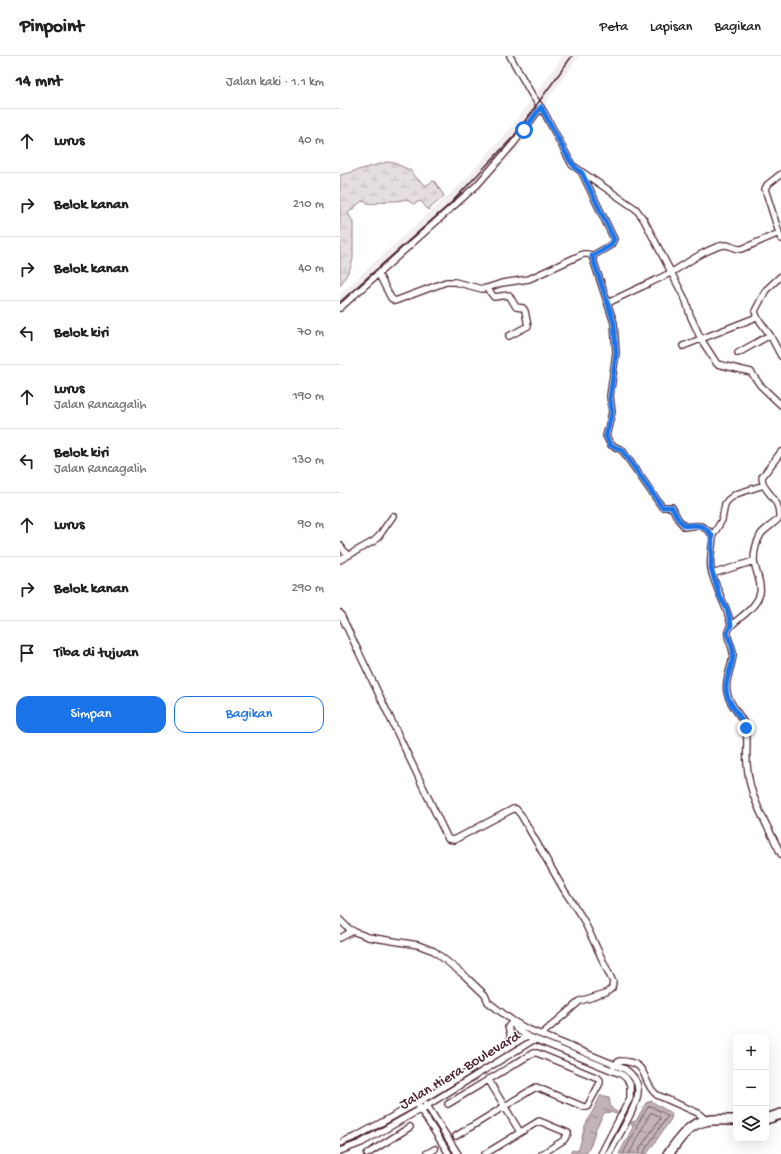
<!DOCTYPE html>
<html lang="id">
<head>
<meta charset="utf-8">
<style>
  :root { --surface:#fff; --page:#f6f6f6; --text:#202124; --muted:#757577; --line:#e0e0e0; --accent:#1a73e8 }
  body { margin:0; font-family:"Gochi Hand",sans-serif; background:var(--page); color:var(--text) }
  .controls { position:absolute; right:12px; bottom:12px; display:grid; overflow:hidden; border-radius:8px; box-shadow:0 4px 16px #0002 }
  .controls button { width:36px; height:36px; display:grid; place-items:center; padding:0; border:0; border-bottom:1px solid var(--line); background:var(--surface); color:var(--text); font:20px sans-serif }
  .stop { position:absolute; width:12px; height:12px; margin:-9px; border:3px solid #1a73e8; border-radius:50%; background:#fff }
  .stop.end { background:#1a73e8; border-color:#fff; box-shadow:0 1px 4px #0008 }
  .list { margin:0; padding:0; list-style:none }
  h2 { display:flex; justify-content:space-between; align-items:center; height:52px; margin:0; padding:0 16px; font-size:17px }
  h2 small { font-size:13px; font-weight:400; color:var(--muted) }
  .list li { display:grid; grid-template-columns:26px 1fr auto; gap:12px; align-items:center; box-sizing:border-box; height:64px; padding:0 16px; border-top:1px solid var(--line) }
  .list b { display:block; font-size:15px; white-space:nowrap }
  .list p { margin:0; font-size:13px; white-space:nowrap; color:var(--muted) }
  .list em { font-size:13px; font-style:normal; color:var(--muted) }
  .actions { display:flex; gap:8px; padding:12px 16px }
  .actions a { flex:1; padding:9px 0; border:1px solid var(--accent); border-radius:12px; text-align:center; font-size:14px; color:var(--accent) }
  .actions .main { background:var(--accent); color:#fff }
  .icon { flex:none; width:22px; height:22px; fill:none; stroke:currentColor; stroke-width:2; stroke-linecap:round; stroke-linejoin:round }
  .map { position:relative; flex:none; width:441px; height:1098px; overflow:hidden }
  header { display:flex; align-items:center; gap:24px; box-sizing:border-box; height:56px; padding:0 20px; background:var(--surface); border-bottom:1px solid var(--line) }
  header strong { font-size:19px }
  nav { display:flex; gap:22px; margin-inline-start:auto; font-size:14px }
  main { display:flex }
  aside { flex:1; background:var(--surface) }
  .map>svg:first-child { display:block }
  .built { fill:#f2eeef }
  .wetland { fill:url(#wetland-marsh); stroke:#987e86 }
  .water { fill:url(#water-ripples); stroke:#91787e }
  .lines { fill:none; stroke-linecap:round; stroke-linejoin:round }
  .shore { stroke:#7a5a63; stroke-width:1 }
  .street-casing { stroke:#4a1f2b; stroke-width:8 }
  .primary-casing { stroke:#4a1f2b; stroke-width:12 }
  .street { stroke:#fff; stroke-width:5.5 }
  .primary { stroke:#fff; stroke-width:9 }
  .rail { stroke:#4a1f2b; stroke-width:1.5 }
  .route { stroke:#1a73e8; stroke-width:5 }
  .labels { text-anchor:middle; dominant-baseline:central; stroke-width:3; stroke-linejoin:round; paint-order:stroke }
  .street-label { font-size:15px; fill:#4a1f2b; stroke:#fff }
</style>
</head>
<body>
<header>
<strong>Pinpoint</strong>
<nav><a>Peta</a><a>Lapisan</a><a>Bagikan</a></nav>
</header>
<main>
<aside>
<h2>14 mnt<small>Jalan kaki · 1.1 km</small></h2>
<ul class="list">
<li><svg class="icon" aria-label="ahead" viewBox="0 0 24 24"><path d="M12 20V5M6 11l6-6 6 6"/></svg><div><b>Lurus</b></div><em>40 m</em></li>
<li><svg class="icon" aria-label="right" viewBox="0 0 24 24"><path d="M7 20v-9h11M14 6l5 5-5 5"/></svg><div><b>Belok kanan</b></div><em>210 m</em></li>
<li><svg class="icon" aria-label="right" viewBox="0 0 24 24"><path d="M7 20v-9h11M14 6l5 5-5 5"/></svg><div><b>Belok kanan</b></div><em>40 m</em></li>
<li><svg class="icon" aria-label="left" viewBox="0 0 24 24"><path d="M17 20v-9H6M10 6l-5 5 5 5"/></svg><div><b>Belok kiri</b></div><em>70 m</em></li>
<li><svg class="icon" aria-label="ahead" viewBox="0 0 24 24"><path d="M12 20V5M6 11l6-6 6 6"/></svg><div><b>Lurus</b><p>Jalan Rancagalih</p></div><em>190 m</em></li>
<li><svg class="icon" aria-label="left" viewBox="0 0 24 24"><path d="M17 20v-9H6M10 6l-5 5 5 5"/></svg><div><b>Belok kiri</b><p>Jalan Rancagalih</p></div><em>130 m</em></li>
<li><svg class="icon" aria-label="ahead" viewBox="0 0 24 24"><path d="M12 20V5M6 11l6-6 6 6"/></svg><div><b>Lurus</b></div><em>90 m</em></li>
<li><svg class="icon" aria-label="right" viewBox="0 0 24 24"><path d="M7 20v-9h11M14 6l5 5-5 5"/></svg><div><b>Belok kanan</b></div><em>290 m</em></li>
<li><svg class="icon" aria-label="arrive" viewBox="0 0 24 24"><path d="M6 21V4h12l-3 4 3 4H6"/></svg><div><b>Tiba di tujuan</b></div></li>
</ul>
<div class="actions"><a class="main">Simpan</a><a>Bagikan</a></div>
</aside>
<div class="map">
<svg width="441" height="1098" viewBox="0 0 441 1098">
  <defs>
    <pattern id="wetland-marsh" width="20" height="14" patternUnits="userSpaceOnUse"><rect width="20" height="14" fill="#e5dee0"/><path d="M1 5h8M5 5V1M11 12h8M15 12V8" fill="none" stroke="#c6bec0"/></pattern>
    <pattern id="water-ripples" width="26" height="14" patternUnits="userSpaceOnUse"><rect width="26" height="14" fill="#c1b3b6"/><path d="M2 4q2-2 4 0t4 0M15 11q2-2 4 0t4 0" fill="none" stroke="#9f9194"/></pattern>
  </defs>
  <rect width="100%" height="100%" fill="#fff"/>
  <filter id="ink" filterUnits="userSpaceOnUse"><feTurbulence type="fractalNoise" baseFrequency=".025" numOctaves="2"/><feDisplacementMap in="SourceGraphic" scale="8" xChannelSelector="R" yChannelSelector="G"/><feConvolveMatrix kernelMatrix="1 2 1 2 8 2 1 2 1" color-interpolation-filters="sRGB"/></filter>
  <g filter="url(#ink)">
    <path class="built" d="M223,0H239L206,46L187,81L174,97L139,133L110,155L0,256V238L124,125L171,71Z"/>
    <path class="wetland" d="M47,106L54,107L70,114L74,120L85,129H87L93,125L95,126L104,140L88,154L81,145L73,148L66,143C60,145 56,145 50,145C37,145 36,151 22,145L8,157L13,166V203L10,213L0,230V119Z"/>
    <path class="water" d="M261,1039L269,1041C271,1049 268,1051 277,1056L276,1058L271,1056L264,1057L256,1072L251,1089L245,1098H230L232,1094L236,1095L239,1093L245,1070Z
      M311,1045L331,1057L332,1059L331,1063L307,1098H279L293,1071L291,1068L292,1066L296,1065L306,1047Z"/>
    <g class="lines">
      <path class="shore" d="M283,1098L296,1073L297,1069L308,1051L311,1050L327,1059V1061L305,1094L304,1098
        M289,1098L310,1057H313L320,1061V1063L300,1092L299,1098"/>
      <defs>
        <path id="street" d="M170,0L192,39L204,56L232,109L296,153L304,164L346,245L350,259L361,283L377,308L411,316L420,329L441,349
          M242,117L274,183L271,189L252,200
          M441,118L427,129L425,133L441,183
          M38,217L51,242L55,245L106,226H115L142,233L147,232L162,227L189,223L243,198H248L252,200L274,267L276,297L270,340L272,356L266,380L271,389L282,394L322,451H332L338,463L345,471C359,469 361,467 373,479C373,490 369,502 371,513C375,533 387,549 391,569
          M441,220L426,234L415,255L417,261L430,279L441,300
          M147,232L154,241L169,239L176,251L183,252L185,255L188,270L169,280
          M268,247C289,236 311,227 332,216C347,207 366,193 384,189C390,188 395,194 402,193L439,177
          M0,252L137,129L173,88L201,51
          M343,290L417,261
          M398,297L430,279
          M441,396L422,421C422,437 441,441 439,462C434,468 426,472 421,478C417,485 414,496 414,504C415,515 422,526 420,537C415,557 389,565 388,576C386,584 394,590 393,599C392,612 383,626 388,640C392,652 402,660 406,672C408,683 406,696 407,708C408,720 411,735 416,746C423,764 433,781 441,798
          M373,479L382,464L385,448L388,444L396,438L424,429
          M0,489L7,499
          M0,504L34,485L39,480L53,460
          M372,518L414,505
          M0,557L108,783L114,784L173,753H176L181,759L224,834L243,863L273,926L272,932L266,937L240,945L202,978
          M0,864L8,872L15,876L28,881L78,889L94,895L125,920L145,939L148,946L173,965L185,972L285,1013C292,1018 299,1026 298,1036C298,1049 276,1084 269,1098
          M0,882L13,875
          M173,966L176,973L187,980L281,1018L286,1022L290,1028V1042L261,1098
          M166,991C172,985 171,979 168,971L173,965
          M274,1010L279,1005C311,1005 300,1026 317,1039L358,1057L366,1064
          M148,1023L180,1076
          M86,1048L118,1098
          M108,1048L193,997H197L258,1022L260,1024V1027L247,1051H244L196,1031L116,1080
          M79,1051L109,1098
          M0,1087L17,1080L77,1047L187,980
          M0,1095L21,1087L81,1053L195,983
          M27,1098L70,1071
          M86,1098L95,1093
          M145,1098L199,1065L228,1077L224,1084L202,1098"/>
        <path id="primary" d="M426,1063L441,1058
          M328,1098C334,1091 339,1082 346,1076C359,1061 378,1064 396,1064"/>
      </defs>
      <use href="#street" class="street-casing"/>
      <use href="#primary" class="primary-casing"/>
      <use href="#street" class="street"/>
      <use href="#primary" class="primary"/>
      <path class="rail" d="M0,246L111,147L174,80L232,0"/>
    </g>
  </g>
  <g class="lines" filter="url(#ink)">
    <path class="route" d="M184,74L201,51L230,105L236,112L242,117L274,183L271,189L252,200L274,267L276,297L270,342L272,356L266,380L270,389L282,394L322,451H332L338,463L345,470C359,469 361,467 372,479L371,512L379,539L387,553L391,569L387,577C389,585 394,591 393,598C393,612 383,625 387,639C391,651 401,660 406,672"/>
  </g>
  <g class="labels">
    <g class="street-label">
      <text transform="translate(120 1015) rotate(-31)">Jalan Hiera Boulevard</text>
    </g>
  </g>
</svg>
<div class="controls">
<button>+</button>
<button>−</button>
<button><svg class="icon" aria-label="layers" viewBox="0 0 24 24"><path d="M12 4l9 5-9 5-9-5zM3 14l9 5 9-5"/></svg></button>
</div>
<div class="stop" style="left:184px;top:74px"></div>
<div class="stop end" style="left:406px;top:672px"></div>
</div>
</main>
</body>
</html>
